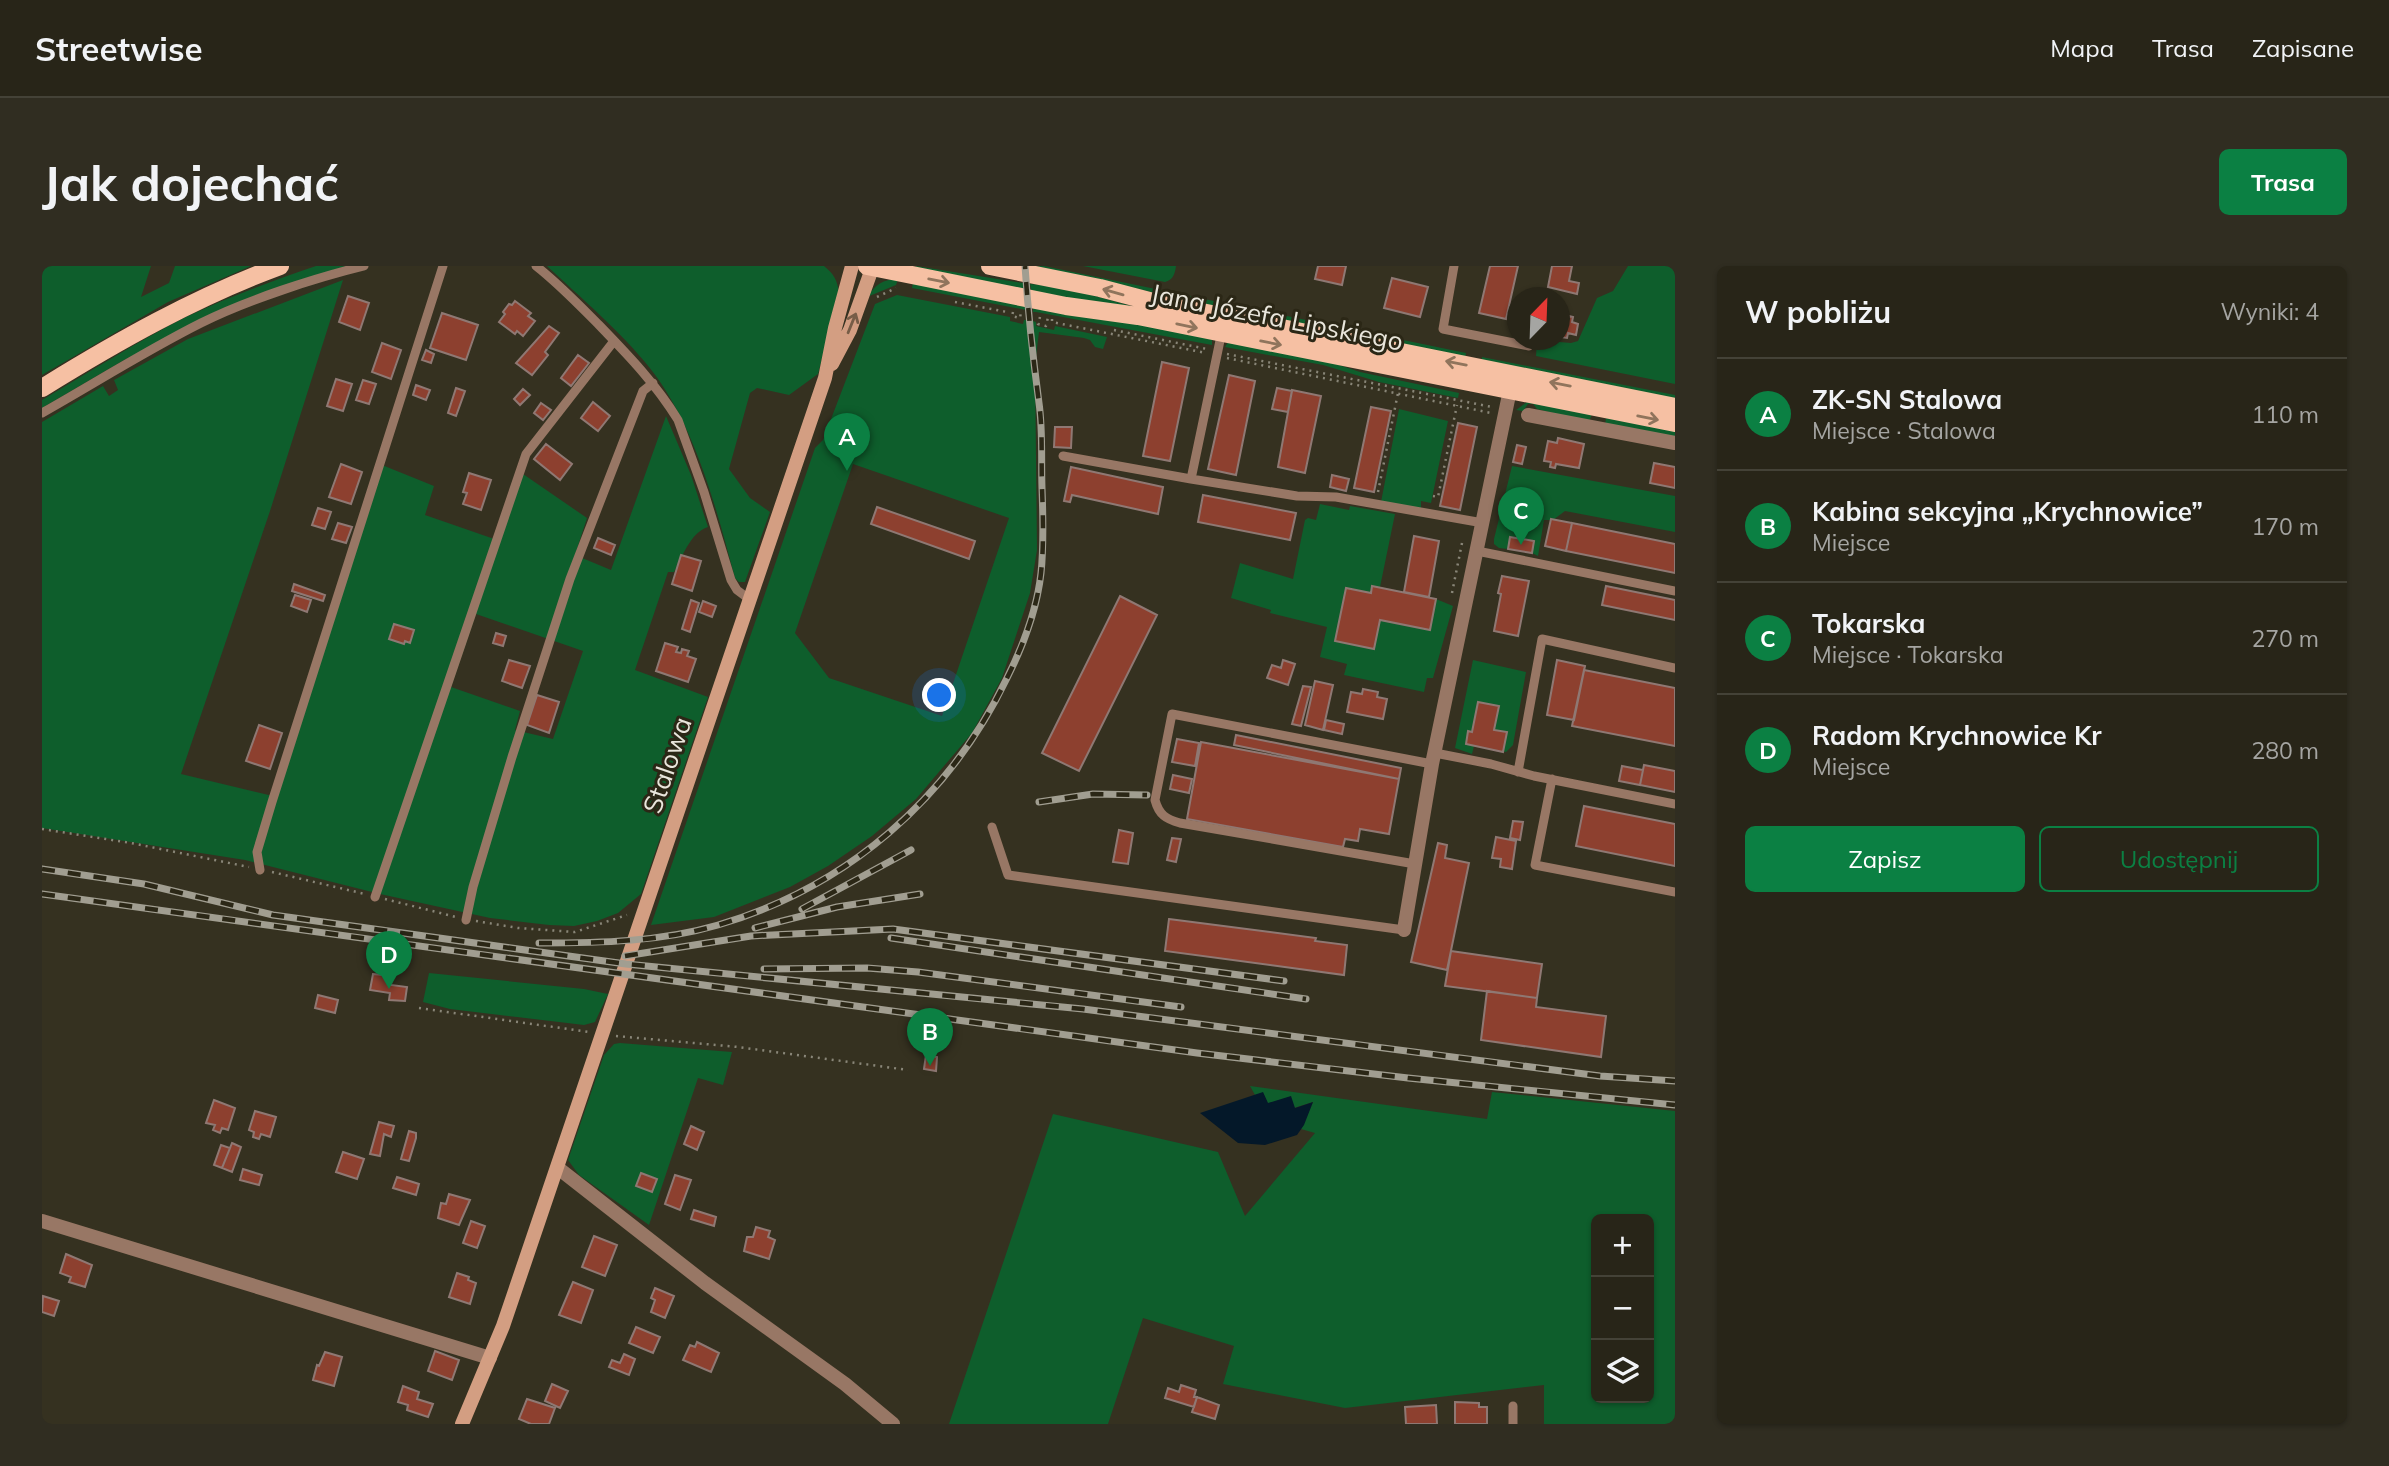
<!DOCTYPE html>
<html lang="pl">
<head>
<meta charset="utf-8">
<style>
  :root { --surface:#282518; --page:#302d21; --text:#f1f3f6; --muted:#a5a5a2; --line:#444237; --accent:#0b8043 }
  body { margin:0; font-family:Mulish,sans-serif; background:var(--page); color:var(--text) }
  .controls { position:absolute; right:21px; bottom:21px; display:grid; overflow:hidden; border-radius:10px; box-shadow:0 2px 5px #0004 }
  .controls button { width:63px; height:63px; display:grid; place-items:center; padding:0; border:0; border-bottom:2px solid var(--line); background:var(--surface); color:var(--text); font:35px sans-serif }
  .compass { position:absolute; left:1465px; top:21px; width:63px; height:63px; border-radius:50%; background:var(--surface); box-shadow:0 2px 5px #0004; rotate:23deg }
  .you { position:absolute; left:898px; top:430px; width:24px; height:24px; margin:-18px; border:5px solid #fff; border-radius:50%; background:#1a73e8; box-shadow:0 0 0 10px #1a73e833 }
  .badge { display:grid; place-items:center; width:46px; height:46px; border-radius:50%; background:var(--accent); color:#fff; font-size:23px; font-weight:700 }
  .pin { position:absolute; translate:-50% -58px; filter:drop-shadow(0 2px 4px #0008) }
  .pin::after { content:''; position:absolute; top:37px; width:24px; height:21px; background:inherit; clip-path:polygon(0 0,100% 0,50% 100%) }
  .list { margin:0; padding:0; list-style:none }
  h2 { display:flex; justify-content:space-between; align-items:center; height:91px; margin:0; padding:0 28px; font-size:30px }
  h2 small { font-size:23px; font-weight:400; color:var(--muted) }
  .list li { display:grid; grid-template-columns:46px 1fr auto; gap:21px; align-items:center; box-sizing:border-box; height:112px; padding:0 28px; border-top:2px solid var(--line) }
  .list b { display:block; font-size:26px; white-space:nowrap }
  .list p { margin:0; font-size:23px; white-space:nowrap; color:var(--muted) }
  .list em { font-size:23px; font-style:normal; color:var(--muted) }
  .actions { display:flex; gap:14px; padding:21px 28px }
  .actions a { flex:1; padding:16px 0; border:2px solid var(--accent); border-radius:10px; text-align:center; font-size:24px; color:var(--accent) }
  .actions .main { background:var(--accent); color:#fff }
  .icon { flex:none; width:38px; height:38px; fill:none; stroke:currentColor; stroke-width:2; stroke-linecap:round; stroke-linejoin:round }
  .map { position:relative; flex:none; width:1633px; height:1158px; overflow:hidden; border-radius:10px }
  header { display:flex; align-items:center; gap:42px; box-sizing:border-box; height:98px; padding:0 35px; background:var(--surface); border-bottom:2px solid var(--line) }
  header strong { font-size:33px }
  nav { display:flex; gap:38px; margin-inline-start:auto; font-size:24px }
  .intro { display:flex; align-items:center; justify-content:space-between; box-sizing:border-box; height:168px; padding:0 42px }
  h1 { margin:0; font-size:49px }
  .button { padding:18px 32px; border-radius:10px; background:var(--accent); color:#fff; font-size:24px; font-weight:700 }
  main { display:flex; gap:42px; padding:0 42px }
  aside { flex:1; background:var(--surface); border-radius:10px; box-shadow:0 2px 5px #0004 }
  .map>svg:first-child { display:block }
  .green { fill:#0e5e2c; fill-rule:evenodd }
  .water { fill:#041829 }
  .building { fill:#8d402f; stroke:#8f7873; stroke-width:2 }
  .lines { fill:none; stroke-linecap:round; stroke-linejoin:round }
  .path { stroke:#898678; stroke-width:2.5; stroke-dasharray:2 5; stroke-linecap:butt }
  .lane { stroke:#987765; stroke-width:9 }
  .street { stroke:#987765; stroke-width:14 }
  .secondary { stroke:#d39e82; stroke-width:14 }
  .primary { stroke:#f6c0a3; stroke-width:18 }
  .rail-casing { stroke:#a19e91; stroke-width:7 }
  .rail { stroke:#2b2716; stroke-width:4.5; stroke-dasharray:13; stroke-linecap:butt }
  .oneway { stroke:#90745c }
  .oneway2 { stroke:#775d47 }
  .labels { text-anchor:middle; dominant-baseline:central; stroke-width:6; stroke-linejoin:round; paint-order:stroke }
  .street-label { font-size:26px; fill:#e9e6dc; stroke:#2b2716 }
</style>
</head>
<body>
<header>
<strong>Streetwise</strong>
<nav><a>Mapa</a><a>Trasa</a><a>Zapisane</a></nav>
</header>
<div class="intro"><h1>Jak dojechać</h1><a class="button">Trasa</a></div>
<main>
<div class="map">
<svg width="1633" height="1158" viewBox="0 0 1633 1158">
  <rect width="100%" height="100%" fill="#353120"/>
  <path class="green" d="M0,0H109L99,31L127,17L133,0H209L126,36L0,109Z
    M274,0H304L209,31L82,94L0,142V134C47,106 95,76 144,51C186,31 230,15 274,0Z
    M505,0H782C792,8 795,14 797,26L776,108L747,129L715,122L708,127L687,203L708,232L728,246L703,316H697L693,312C674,242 653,158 607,101C580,67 537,30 505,0Z
    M874,0L981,17L982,25L874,3Z
    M993,0H1002L1424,87L1423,94L1337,77Z
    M1041,0H1134C1133,8 1131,14 1123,16Z
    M1586,0H1633V118L1494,90L1495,74L1529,77L1536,75L1555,32L1571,25Z
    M856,13L854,19L825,31C833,19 841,13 856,13Z
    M301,14L228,245L139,508L235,531L340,199L392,220L383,249L458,275L481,208L545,252L533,289L569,304L624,150L649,209L666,261C648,267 641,290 632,306H626L593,404L666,431L599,628L576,647L555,655L532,660L507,659L448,652L338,628L203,594L0,562V156L61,120L67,130L76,124L72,114L146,73ZM434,348L541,385L511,473L473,464L478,445L409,421Z
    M871,16L983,38L984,44L870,22Z
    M988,18L1021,21L1100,43L990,27Z
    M855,29L968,51V55L981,58L982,54H985L987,62H991V55L994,56V60L1012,64L1013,60L1065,71L1061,83L1053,81L1048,74L1042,72L997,66L993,98L995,284L988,327L960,412L930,467L874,533L830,570L786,600L748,621L672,651L609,659L773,182L781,174L833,38ZM811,198L967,252L900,450L787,412L753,367Z
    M991,39L1170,72V79L994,46H991Z
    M1186,76L1279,93L1318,106L1417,127L1416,132L1337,116L1281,99L1183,81Z
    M1440,91L1633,129V135L1439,97Z
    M1485,136L1550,148L1547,156L1495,143L1491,138H1486L1481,145L1474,144Z
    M1357,143L1406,155L1389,237L1379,235V243L1339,236Z
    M1564,152L1633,162V172L1563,159Z
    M1470,200L1633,230V266L1523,245L1511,254H1502L1496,290L1490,287L1492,275L1469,271L1466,283L1457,282L1452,278V273Z
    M1278,238L1307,244L1308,240L1353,248L1338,321L1394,333L1411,340L1391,412H1385L1382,426L1302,409L1305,398L1278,391L1285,361L1228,347L1229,344L1189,332L1198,297L1251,313L1263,254L1266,252L1274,254Z
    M1431,394L1484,406L1471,479L1464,486L1432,480L1430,488L1413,482Z
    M387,707L542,723L566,728L553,756L542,759L408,743L381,736Z
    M578,777L690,786L681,819L656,812L607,959L537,909L526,894L562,789L572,778Z
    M1208,820L1445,853L1450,826L1633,845V1158H1502V1119L1303,1142L1181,1118L1192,1080L1101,1052L1066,1158H907L1011,848L1176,886L1203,950L1273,867L1259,863L1271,836L1252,842L1248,831L1226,838L1221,827L1213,829ZM1554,953H1607V1132H1554Z"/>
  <path class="water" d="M1221,826L1226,837L1249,830L1253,842L1271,836L1262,859L1255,869L1223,879L1196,877L1158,847Z"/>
  <path class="building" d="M1276,0H1304L1300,19L1273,13Z
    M1448,0H1476L1464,53L1437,47Z
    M1510,0H1530L1527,15L1537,17L1535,28L1506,21Z
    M1350,12L1386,21L1378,51L1342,42Z
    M306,30L327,37L318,64L297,56Z
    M473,35L489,47L486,50L493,55L481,70L475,65L473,68L457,56L463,48L461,46L467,38L470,39Z
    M400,47L436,59L424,94L388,82Z
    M1527,50L1531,51L1530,56L1536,58L1534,69L1526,67L1525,72L1518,71V53L1526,55Z
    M507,60L517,67L503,86L506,89L490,109L474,97Z
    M340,77L359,84L349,113L330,106Z
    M384,84L392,88L389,97L380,94Z
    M536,89L547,97L529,120L519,112Z
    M1120,96L1147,102L1128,195L1101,190Z
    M1187,109L1213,115L1194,209L1166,203Z
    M294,113L310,118L301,145L285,140Z
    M321,114L334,118L327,138L314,134Z
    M374,119L388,124L384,134L371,129Z
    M414,122L423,125L414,150L406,147Z
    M1235,122L1250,125L1246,146L1230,143Z
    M481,123L488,129L478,139L472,133Z
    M1250,124L1279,130L1263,207L1236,201Z
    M551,136L568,150L556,165L539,152Z
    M499,137L509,144L501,154L492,147Z
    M1329,141L1349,145L1332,226L1312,222Z
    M1416,157L1435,161L1418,244L1398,240Z
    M1013,161H1030L1029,182L1012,181Z
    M1516,172L1542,178L1537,202L1514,198L1513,202L1508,201L1509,196L1502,195L1506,175L1515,177Z
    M504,178L530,198L518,214L492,193Z
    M1475,179L1484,181L1480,198L1471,196Z
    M1612,197L1633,201V222L1608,217Z
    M299,198L320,206L309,238L287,231Z
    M1029,201L1121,221L1116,248L1030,229L1028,236L1022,235Z
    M427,207L449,214L439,244L421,238L425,227L421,226Z
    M1290,209L1307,213L1304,225L1288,221Z
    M1161,229L1254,247L1248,274L1156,256Z
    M835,241L933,275L927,293L829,258Z
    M276,242L289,246L283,263L270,259Z
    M1509,253L1530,257L1524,285L1503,280Z
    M296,257L310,261L304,277L290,273Z
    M1530,257L1633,278V307L1524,285Z
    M1372,270L1397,275L1387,331L1362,326Z
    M1468,271L1492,275L1490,287L1466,283Z
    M556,272L573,279L569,289L552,282Z
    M639,289L659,295L650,325L630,318Z
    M1460,310L1487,315L1476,370L1452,365L1459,328L1456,327Z
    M252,318L283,329L281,335L250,325Z
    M1330,320L1394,333L1388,364L1338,354L1332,383L1293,375L1304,322L1329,327Z
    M1564,320L1633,334V354L1560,339Z
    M253,329L269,334L265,346L249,340Z
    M1078,330L1115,349L1037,505L1000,487Z
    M649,334L657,337L648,366L640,363Z
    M661,335L674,340L670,351L657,346Z
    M352,358L372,364L368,377L363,375L362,378L347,373Z
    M454,367L464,370L461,380L451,377Z
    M623,377L636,381L634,386L639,387L640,383L647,385L645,390L654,393L646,416L614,405Z
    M467,394L488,400L480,422L460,415Z
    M1241,394L1253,398L1246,419L1225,412L1230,399L1239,402Z
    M1515,394L1543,400L1532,454L1505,449Z
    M1542,404L1633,422V480L1530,460Z
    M1273,415L1291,419L1281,464L1263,459Z
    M1261,420L1269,421L1259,460L1250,458Z
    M1321,423L1336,426L1335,431L1345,433L1341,453L1305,446L1309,426L1320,428Z
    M495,429L517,436L507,467L485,459Z
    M1436,436L1457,440L1452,464L1465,466L1461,486L1424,478L1426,465L1430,466Z
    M1284,454L1302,458L1300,468L1282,464Z
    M217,459L240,467L228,503L204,495Z
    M1194,469L1359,502L1357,513L1192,479Z
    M1135,473L1157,477L1153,500L1130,496Z
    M1159,476L1357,513L1347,568L1318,563L1316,575L1303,573L1301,581L1145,553Z
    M1602,499L1633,505V526L1598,519Z
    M1580,500L1601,504L1598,519L1577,515Z
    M1131,509L1150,513L1147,527L1128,523Z
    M1542,540L1633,558V600L1534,580Z
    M1471,555L1481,556L1478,574L1468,572Z
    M1077,564L1091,567L1086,598L1071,596Z
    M1454,571L1474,575L1470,603L1458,601L1459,593L1450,592Z
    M1130,572L1139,573L1134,596L1125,594Z
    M1396,577L1405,579L1403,592L1427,597L1405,704L1369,696Z
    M1127,653L1274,672L1273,675L1305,679L1302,709L1123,685Z
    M1409,685L1500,698L1495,732L1403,720Z
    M331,708L350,710L349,719L365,721L363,735L347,734L348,727L328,724Z
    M1445,725L1495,732L1494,741L1564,750L1559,791L1439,774Z
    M276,729L296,734L293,747L273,742Z
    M884,789L895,791L894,805L882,803Z
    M172,834L193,842L186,864L180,862L178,867L171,864L173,859L164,857Z
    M213,845L234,851L228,871L219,868L217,873L211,871L212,866L207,864Z
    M337,856L352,860L349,871L342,868L338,890L328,888Z
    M649,860L662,866L655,884L642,878Z
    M367,865L374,867V872L367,895L359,893Z
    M190,877L199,881L190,906L180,902Z
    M179,879L188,882L180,902L172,899Z
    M301,886L322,893L315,913L294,906Z
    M201,903L220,909L217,919L198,914Z
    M599,907L615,913L610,926L594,920Z
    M633,909L649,914L638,944L623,938Z
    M355,911L377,918L374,929L351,922Z
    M407,928L428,934L417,959L396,952L399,937L404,938Z
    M652,944L674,951L672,960L649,953Z
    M429,955L443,960L435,982L421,977Z
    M714,961L728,965L726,971L733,974L727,993L702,985L705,971H711Z
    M552,970L575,979L563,1010L540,1001Z
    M24,988L50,999L43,1021L27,1016L29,1011L18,1007Z
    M415,1007L427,1011L426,1014L434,1017L428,1038L407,1031Z
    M531,1016L551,1024L539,1057L517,1049Z
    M613,1022L632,1030L623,1052L609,1046L613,1034L609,1032Z
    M1,1030L17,1035L12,1050L0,1046Z
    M594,1061L618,1071L611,1087L587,1077Z
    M655,1076L677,1087L669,1106L641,1094L648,1079L653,1081Z
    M393,1085L417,1094L410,1114L386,1105Z
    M283,1086L300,1091L292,1120L271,1114L275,1099L277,1100Z
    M582,1088L593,1093L587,1109L567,1101L570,1094L578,1097Z
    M510,1118L526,1125L518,1142L503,1135Z
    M1139,1119L1154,1124L1152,1131H1155L1152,1141L1123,1132L1126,1122L1137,1126Z
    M361,1120L377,1126L375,1133L391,1138L386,1151L365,1144L366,1139L356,1136Z
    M1155,1131L1177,1139L1173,1153L1150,1146Z
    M485,1133L513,1142L507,1158H489L477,1153Z
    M1413,1136L1437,1137V1141H1445V1158H1413Z
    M1394,1139L1395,1158H1364L1363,1141Z"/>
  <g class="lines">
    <path class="path" d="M1631,0L1633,1
      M835,31L854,22
      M913,36L965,46
      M971,46L970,50L978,52L979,46
      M998,51L996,58L1004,60L1006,51
      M1010,53V56L1164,87
      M1072,64L1165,83
      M1185,88L1450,141
      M1185,92L1449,147
      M1336,226L1356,127
      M1391,230L1396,231L1415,139
      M1410,327L1421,272
      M0,563L89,577L207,601
      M230,606L323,628
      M343,633L414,651
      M434,655L476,662L533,666L585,649
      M377,742L547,766
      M574,770L696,781L866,804"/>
    <path class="lane" d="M494,0C517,18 537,39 557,59C586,89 614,118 636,154L662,226L689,314L695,324L707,333
      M1412,0L1401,63L1487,80
      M1180,65L1149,213L1255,230L1294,231L1441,257
      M0,147C53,117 105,84 159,57C205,34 273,12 322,0
      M1021,190L1149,213
      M1435,285L1633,325
      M1393,487L1449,498L1492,510L1633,538
      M1476,506L1500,373L1633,402
      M1510,513L1493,599L1633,626
      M950,561L966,609L1362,664
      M1373,598L1138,557C1124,553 1117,549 1113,534L1130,448L1390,498
      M218,604L215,586L230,536L401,0
      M333,631L484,188L572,75
      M424,654L431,621L470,491L528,313L601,125L611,117
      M1471,1140V1158"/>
    <path class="street" d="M1486,149L1633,177
      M1362,664L1390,498L1468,124L1473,118
      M516,902L663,1017L803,1118L851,1158
      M0,955L448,1092"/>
    <path class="secondary" d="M790,98L808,64L831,0
      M420,1158L461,1060L783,112L793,62L810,0"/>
    <path class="primary" d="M825,0L1024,40L1096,50L1633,157
      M948,0L1058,22L1115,37L1633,141
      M0,122C76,75 154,31 238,0"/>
    <defs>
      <path id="rail" d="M997,536L1051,528L1105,529
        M0,603L102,618L231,649L584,698L1041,743L1558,810L1633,815
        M0,628L1155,787L1366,812L1633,839
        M760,643L869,584
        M713,662L795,641L878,628
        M849,672L1264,733
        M497,677C557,677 618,676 676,659C805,621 907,533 965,412C981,380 995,343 999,307C1002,279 1001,249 1000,222C999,194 1001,164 997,137C991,92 986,46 983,0
        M583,690L709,670L851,663L1242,715
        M722,703L825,702L876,706L1139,741"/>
    </defs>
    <use href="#rail" class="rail-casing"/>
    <use href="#rail" class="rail"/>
  </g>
  <defs><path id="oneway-shaft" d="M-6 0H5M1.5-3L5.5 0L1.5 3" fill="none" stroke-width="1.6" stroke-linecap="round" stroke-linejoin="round" transform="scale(1.75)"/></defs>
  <g class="oneway">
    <use href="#oneway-shaft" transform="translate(897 15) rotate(11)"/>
    <use href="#oneway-shaft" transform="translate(1071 26) rotate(-164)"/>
    <use href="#oneway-shaft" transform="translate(1145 60) rotate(12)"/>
    <use href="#oneway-shaft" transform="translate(1229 77) rotate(11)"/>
    <use href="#oneway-shaft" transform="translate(1414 97) rotate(-169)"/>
    <use href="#oneway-shaft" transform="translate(1518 118) rotate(-169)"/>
    <use href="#oneway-shaft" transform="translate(1606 152) rotate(11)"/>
  </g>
  <use class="oneway2" href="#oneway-shaft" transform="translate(810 57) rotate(-68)"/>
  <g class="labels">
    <g class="street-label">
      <text transform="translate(1235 51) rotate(11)">Jana Józefa Lipskiego</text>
      <text transform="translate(625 499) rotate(-71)">Stalowa</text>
    </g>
  </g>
</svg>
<div class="controls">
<button>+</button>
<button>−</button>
<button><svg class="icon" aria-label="layers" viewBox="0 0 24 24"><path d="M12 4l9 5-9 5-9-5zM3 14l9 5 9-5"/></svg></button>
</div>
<svg class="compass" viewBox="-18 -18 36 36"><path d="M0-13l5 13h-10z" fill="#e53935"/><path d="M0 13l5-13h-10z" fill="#a5a5a2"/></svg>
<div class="you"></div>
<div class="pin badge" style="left:805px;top:205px">A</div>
<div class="pin badge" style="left:888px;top:800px">B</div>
<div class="pin badge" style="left:1479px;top:279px">C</div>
<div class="pin badge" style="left:347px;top:723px">D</div>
</div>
<aside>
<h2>W pobliżu<small>Wyniki: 4</small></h2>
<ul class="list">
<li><span class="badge">A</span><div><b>ZK-SN Stalowa</b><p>Miejsce · Stalowa</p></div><em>110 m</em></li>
<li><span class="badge">B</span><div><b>Kabina sekcyjna „Krychnowice”</b><p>Miejsce</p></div><em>170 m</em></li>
<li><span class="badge">C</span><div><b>Tokarska</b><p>Miejsce · Tokarska</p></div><em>270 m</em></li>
<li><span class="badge">D</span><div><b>Radom Krychnowice Kr</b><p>Miejsce</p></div><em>280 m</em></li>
</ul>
<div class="actions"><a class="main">Zapisz</a><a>Udostępnij</a></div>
</aside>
</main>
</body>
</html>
